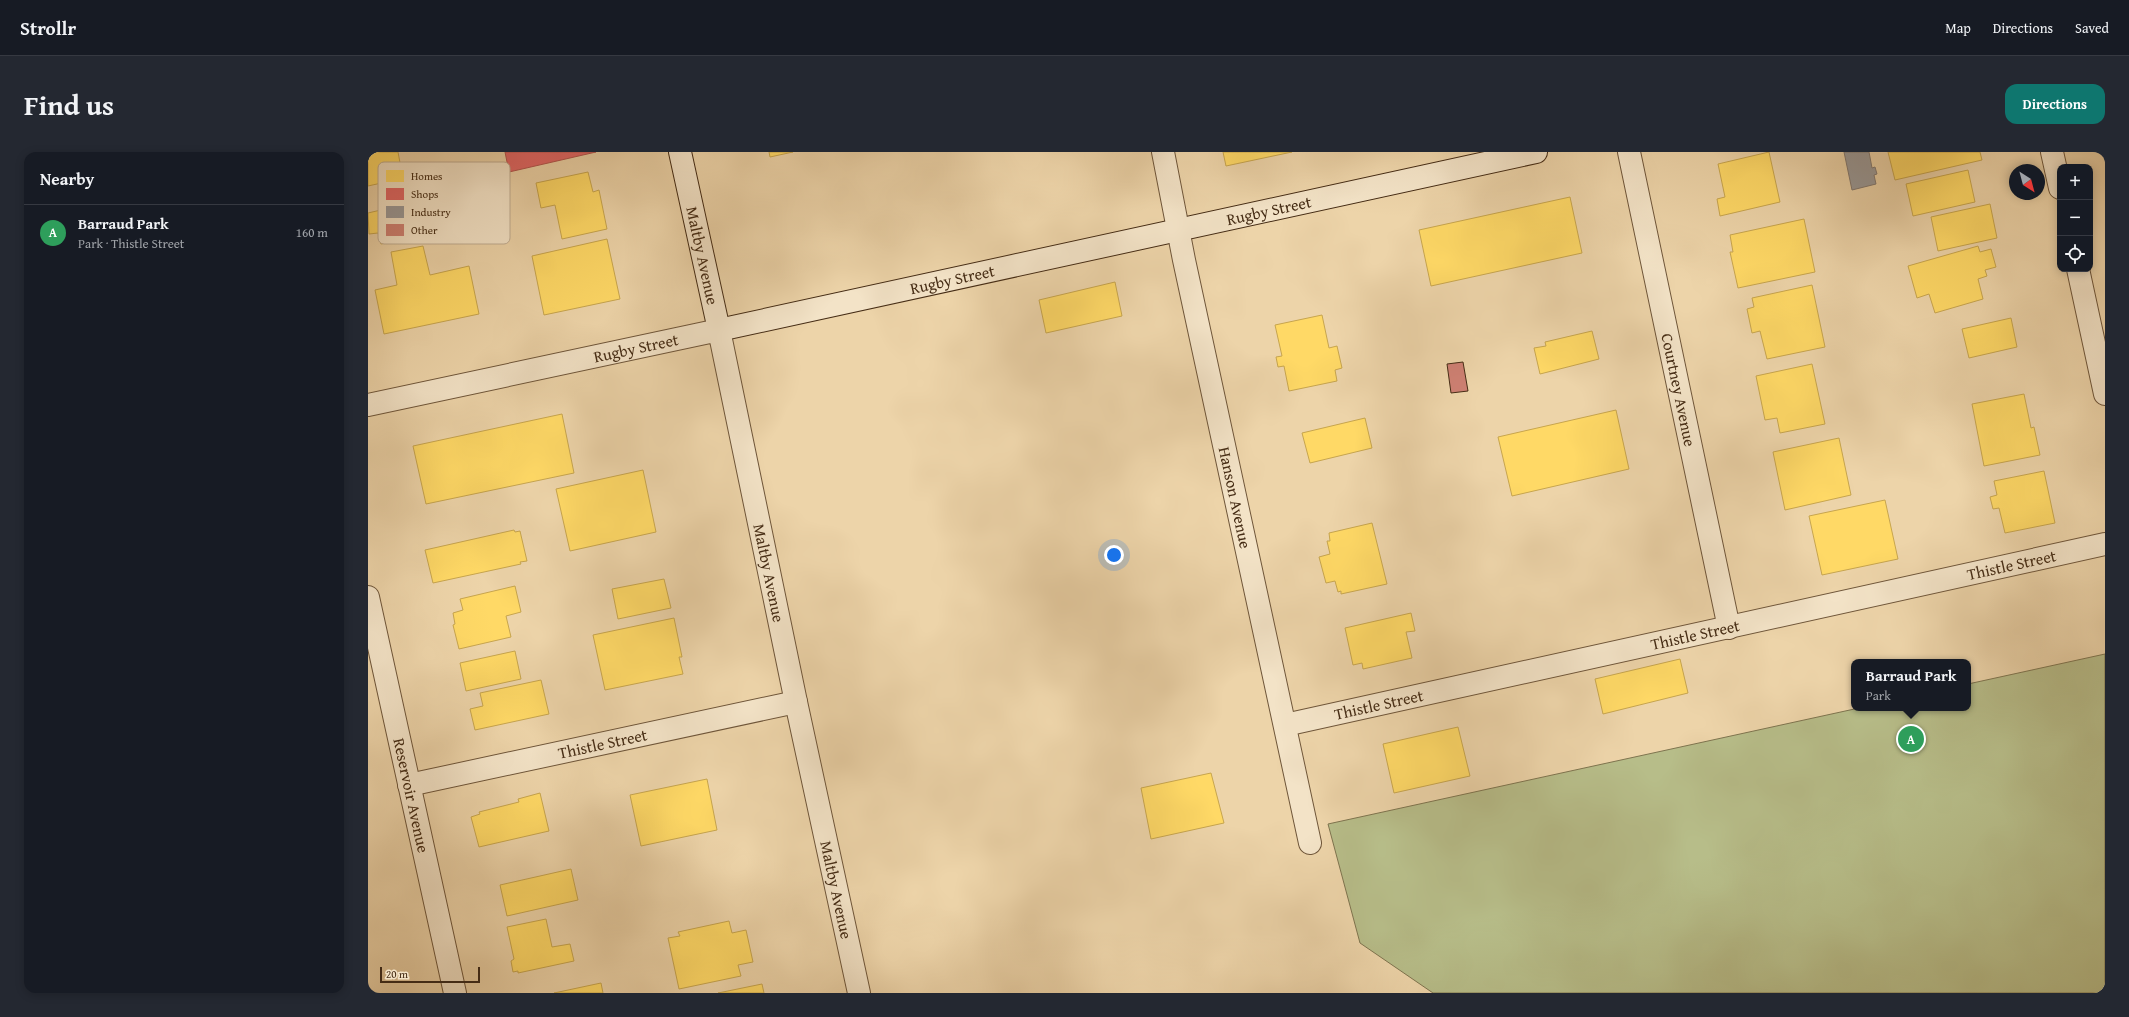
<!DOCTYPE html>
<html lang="en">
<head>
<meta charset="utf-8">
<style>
  :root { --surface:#171b24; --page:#242831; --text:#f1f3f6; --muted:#9ea1a6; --line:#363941; --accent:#0f766e }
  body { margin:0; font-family:"Gentium Book Plus",serif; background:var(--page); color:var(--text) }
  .controls { position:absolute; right:12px; top:12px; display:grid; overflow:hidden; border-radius:8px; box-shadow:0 2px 10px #0003 }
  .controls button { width:36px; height:36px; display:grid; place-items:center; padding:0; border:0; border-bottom:1px solid var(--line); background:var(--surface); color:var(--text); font:20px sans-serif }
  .compass { position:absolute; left:1641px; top:12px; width:36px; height:36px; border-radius:50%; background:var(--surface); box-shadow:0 2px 10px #0003; rotate:144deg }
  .scale { position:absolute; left:12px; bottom:10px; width:100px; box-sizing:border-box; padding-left:4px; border:2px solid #452c15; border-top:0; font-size:11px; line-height:14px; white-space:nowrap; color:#452c15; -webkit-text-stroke:3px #f3e3c7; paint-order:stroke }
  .you { position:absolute; left:746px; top:403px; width:14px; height:14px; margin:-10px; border:3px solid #fff; border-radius:50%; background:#1a73e8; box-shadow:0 0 0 6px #1a73e833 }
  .badge { display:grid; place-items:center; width:26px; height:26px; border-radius:50%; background:var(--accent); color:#fff; font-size:13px; font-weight:700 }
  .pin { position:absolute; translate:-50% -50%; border:2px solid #fff; box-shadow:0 1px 4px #0006 }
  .popup { position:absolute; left:1483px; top:507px; width:120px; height:52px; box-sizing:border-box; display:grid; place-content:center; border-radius:8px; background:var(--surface); filter:drop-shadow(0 1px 3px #0005); font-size:13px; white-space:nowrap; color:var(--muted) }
  .popup b { font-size:15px; color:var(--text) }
  .popup::after { content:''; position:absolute; left:50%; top:100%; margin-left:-8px; border:8px solid transparent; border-top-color:var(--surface) }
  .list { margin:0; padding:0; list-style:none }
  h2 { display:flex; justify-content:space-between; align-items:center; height:52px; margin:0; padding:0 16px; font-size:17px }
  h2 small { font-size:13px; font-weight:400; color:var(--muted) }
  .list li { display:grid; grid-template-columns:26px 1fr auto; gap:12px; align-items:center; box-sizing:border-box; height:56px; padding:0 16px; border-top:1px solid var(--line) }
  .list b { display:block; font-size:15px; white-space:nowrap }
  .list p { margin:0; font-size:13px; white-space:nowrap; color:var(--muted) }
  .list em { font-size:13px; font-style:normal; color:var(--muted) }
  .icon { flex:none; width:22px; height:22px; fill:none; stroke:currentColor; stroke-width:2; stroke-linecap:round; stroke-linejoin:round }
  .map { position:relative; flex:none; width:1737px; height:841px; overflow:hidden; border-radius:12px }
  header { display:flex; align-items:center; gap:24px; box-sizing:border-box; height:56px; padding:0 20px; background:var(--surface); border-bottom:1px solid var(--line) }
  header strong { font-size:19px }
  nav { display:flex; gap:22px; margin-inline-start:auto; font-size:14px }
  .intro { display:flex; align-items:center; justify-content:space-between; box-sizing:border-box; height:96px; padding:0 24px }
  h1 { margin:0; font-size:28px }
  .button { padding:10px 18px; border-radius:12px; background:var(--accent); color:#fff; font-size:14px; font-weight:700 }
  main { display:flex; gap:24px; padding:0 24px }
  aside { flex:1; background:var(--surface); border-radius:12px; box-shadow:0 2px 10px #0003 }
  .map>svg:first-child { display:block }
  .green { fill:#b7bd89; stroke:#7e744f }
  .homes { fill:#ffd966; stroke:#c7a54e }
  .shops { fill:#e06666; stroke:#b2554e }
  .industry { fill:#999; stroke:#807871 }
  .building { fill:#ce8073; stroke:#452c15 }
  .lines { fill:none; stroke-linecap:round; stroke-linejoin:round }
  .street-casing { stroke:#6f563a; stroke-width:24 }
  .secondary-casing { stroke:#452c15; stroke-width:24 }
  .street { stroke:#f3e3c7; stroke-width:22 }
  .secondary { stroke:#f3e3c7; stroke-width:22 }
  .labels { text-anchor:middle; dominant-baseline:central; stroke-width:4; stroke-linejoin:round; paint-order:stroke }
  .street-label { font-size:16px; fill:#452c15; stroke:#f3e3c7 }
  .key { fill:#f3e3c7; stroke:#bfac92; stroke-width:1 }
  .key-label { font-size:11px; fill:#452c15 }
</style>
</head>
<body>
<header>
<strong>Strollr</strong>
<nav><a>Map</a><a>Directions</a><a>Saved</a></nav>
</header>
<div class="intro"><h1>Find us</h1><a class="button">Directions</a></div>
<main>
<aside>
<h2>Nearby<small></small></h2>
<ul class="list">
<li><span class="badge" style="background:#2e9e5b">A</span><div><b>Barraud Park</b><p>Park · Thistle Street</p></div><em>160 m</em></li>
</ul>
</aside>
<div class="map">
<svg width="1737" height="841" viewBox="0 0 1737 841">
  <rect width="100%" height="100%" fill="#edd4a9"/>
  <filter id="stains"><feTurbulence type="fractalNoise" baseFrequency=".005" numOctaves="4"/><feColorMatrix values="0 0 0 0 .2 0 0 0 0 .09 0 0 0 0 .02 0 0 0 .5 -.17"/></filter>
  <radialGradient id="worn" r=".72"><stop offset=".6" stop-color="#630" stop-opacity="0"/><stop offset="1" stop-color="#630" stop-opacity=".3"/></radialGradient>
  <path class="green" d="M1737,502V841H1065L992,791L960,672L1491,556H1600V532Z"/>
  <path class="homes" d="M0,0H30L33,16L38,15L39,21H35L36,26L0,34Z
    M401,0H425L402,5Z
    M855,0H924L858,14Z
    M1401,0L1412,50L1352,64L1349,47L1357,45L1350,12Z
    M1520,0H1612L1614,8L1527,28Z
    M1600,18L1607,50L1545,64L1538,32Z
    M220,20L225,40L231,38L239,77L194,87L187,53L173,56L168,31Z
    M68,45L75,78L13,92L10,81L1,82L0,61Z
    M1202,45L1214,101L1063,134L1051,78Z
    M1622,52L1629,86L1570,99L1563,65Z
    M1436,67L1447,120L1370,136L1362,100H1365L1362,83Z
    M239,87L252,147L176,163L164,104Z
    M55,94L62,123L101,114L111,162L16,182L7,138L29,133L23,100Z
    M1610,94L1612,100L1623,97L1628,115L1617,118L1619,124L1610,127L1615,147L1567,161L1561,142L1549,146L1540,114Z
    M747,130L754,164L678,181L671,148Z
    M1444,133L1457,195L1399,207L1392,179L1384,181L1379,157L1386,155L1384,146Z
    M954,163L961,196L969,194L974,216L967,218L969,229L921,239L916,214L910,215L908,205L914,204L907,173Z
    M1643,166L1649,195L1601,206L1594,177Z
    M1224,179L1231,207L1172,222L1166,196L1178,194L1177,190Z
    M1444,212L1457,272L1412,281L1409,266L1397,268L1388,224Z
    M1656,242L1663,276L1666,275L1672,303L1616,314L1604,252Z
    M1248,258L1261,317L1144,344L1130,285Z
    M194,262L206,321L58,352L45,294Z
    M997,266L1004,296L942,311L934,281Z
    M1471,286L1483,343L1417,358L1405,300Z
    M275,318L288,380L202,399L188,337Z
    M1676,319L1687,371L1637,381L1631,356L1625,357L1622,345L1629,343L1626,329Z
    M1517,348L1530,407L1454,423L1441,364Z
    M1004,371L1019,432L973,442V439L970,440L967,429L958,431L951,405L962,402L959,389H962L961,381Z
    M146,378L147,380L152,379L159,409L152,410L153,412L65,431L57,398Z
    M296,427L303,456L250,467L244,437Z
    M147,434L153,460L138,464L143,485L91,497L85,473L87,472L85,461L95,458L92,447Z
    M1043,461L1047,479L1038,480L1044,506L995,517L994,511L985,513L977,476Z
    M306,466L314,505H311L315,522L237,538L225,483Z
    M147,499L153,527L98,539L92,511Z
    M1312,507L1320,541L1235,562L1227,527Z
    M173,528L181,562L107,578L102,557L115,554L112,541Z
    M1090,575L1102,624L1026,641L1015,592Z
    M843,621L856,671L783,687L773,636Z
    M339,627L349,678L273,694L262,643Z
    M172,641L181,679L111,695L103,665L112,662L111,660L151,650L150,647Z
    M203,717L210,748L139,764L132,733Z
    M178,767L184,795L202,792L206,809L150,821V819L145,820L143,809L146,807L139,775Z
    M361,769L364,781L378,778L385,810L370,813L373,824L311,837L300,786L312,784L310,780Z
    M233,831L235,841H186Z
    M394,832L396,841H350Z"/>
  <path class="shops" d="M137,0H228L141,20Z"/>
  <path class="industry" d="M1476,0H1501L1504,16L1507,15L1509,22L1506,23L1508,32L1484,38Z"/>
  <path class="building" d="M1095,210L1100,239L1083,241L1079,212Z"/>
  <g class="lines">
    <defs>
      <g id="street">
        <path id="s1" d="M795,0L816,108L942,691"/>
        <path id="s2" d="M1261,0L1361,476"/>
        <path d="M1684,0L1692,36"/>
        <path d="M1710,117L1737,242"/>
        <path id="s3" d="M0,253L351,178L428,550L491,841"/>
        <path id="s4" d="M0,445L87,841"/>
        <path id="s5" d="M917,573L1737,392"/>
        <path id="s6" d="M41,633L428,550"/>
      </g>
      <g id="secondary">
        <path id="s7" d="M312,0L351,178L1168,0"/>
      </g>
    </defs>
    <use href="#street" class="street-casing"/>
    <use href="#secondary" class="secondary-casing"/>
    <use href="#street" class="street"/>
    <use href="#secondary" class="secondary"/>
  </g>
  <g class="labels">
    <g class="street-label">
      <text stroke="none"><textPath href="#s7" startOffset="745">Rugby Street</textPath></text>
      <text stroke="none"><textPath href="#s7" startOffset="106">Maltby Avenue</textPath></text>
      <text stroke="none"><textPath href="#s7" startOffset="421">Rugby Street</textPath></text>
      <text stroke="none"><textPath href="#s3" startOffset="274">Rugby Street</textPath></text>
      <text stroke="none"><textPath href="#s2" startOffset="243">Courtney Avenue</textPath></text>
      <text stroke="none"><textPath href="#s1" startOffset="353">Hanson Avenue</textPath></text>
      <text stroke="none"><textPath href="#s5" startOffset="744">Thistle Street</textPath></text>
      <text stroke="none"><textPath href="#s3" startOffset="607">Maltby Avenue</textPath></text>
      <text stroke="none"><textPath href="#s5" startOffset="420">Thistle Street</textPath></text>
      <text stroke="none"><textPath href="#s5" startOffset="96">Thistle Street</textPath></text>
      <text stroke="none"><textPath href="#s6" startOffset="198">Thistle Street</textPath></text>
      <text stroke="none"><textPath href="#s4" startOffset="203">Reservoir Avenue</textPath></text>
      <text stroke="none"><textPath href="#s3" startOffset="931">Maltby Avenue</textPath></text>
    </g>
  </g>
  <rect x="10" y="10" width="132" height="82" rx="6" class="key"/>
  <rect x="18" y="18" width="18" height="12" fill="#ffd966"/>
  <rect x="18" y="36" width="18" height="12" fill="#e06666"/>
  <rect x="18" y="54" width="18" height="12" fill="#999"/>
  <rect x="18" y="72" width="18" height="12" fill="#ce8073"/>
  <g class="key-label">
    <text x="43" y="28">Homes</text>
    <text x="43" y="46">Shops</text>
    <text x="43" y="64">Industry</text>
    <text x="43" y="82">Other</text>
  </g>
  <rect width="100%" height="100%" filter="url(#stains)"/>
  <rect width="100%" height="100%" fill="url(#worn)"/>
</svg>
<div class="controls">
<button>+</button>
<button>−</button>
<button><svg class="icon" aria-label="locate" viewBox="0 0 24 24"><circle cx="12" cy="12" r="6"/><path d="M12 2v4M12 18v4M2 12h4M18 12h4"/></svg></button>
</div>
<svg class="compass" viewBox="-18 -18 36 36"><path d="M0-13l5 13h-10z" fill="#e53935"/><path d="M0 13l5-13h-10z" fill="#9ea1a6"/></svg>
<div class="scale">20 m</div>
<div class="you"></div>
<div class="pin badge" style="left:1543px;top:587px;background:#2e9e5b">A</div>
<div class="popup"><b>Barraud Park</b>Park</div>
</div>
</main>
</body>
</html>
